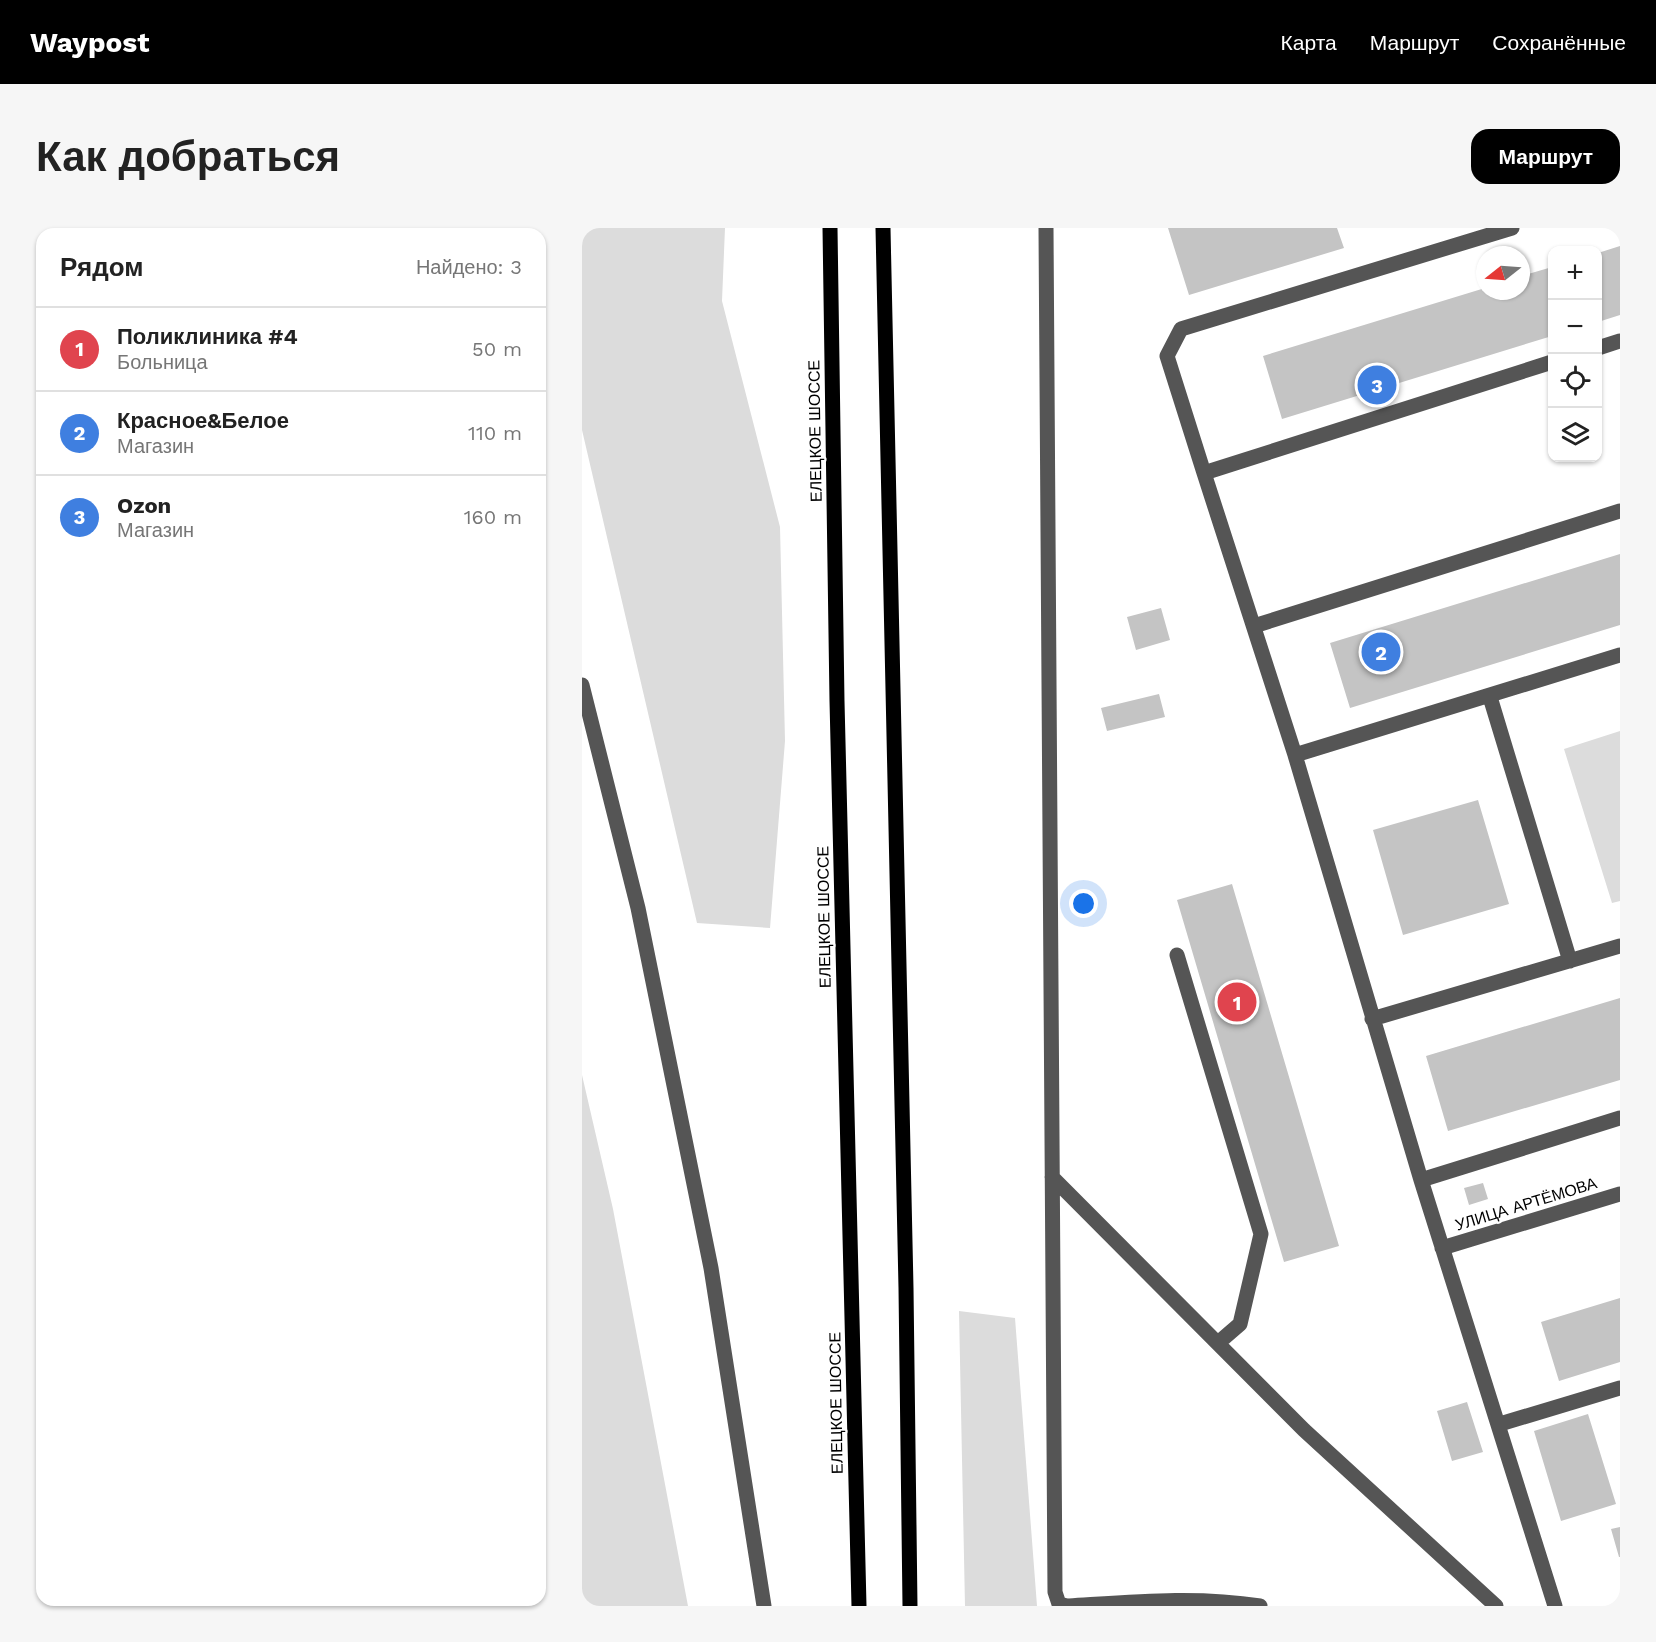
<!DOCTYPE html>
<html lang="ru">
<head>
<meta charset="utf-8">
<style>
  :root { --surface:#fff; --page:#f6f6f6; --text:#222; --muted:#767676; --line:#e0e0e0; --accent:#000 }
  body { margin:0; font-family:"Work Sans",sans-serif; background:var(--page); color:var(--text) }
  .controls { position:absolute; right:18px; top:18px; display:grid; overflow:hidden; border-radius:12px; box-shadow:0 2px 4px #0004 }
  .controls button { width:54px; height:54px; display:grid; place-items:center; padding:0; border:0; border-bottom:2px solid var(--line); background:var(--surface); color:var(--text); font:30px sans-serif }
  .compass { position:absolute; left:894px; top:18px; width:54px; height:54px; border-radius:50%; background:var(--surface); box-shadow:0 2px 4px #0004; rotate:253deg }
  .you { position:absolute; left:502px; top:676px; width:21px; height:21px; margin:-15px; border:4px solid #fff; border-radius:50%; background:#1a73e8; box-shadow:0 0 0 9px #1a73e833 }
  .badge { display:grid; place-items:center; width:39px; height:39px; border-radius:50%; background:var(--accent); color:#fff; font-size:20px; font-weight:700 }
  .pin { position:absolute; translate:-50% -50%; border:3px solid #fff; box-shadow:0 2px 6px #0006 }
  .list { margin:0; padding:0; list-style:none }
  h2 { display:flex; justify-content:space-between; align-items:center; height:78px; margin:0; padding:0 24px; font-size:26px }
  h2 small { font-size:20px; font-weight:400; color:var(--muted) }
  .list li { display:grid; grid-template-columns:39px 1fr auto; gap:18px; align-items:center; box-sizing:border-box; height:84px; padding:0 24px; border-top:2px solid var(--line) }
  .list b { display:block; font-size:22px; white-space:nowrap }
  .list p { margin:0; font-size:20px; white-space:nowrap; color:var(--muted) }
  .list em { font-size:20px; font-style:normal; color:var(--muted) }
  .icon { flex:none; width:33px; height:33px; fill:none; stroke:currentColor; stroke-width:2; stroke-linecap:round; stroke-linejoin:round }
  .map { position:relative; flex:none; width:1038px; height:1378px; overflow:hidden; border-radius:18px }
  header { display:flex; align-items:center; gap:36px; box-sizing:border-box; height:84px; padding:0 30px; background:var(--accent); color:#fff }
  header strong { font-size:28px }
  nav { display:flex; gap:33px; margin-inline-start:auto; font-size:21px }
  .intro { display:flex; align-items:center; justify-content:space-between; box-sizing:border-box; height:144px; padding:0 36px }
  h1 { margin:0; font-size:42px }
  .button { padding:15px 27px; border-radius:18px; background:var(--accent); color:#fff; font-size:21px; font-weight:700 }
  main { display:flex; gap:36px; padding:0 36px }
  aside { flex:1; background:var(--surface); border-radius:18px; box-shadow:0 2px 4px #0004 }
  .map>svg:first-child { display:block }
  .green { fill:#dcdcdc }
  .building { fill:#c4c4c4 }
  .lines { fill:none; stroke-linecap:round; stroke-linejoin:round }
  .minor { stroke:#555; stroke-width:15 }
  .major { stroke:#000; stroke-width:15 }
  .labels { text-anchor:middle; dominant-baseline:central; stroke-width:4.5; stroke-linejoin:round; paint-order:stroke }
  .street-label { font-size:16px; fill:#000; stroke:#fff }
</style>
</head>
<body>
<header>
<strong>Waypost</strong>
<nav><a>Карта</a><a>Маршрут</a><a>Сохранённые</a></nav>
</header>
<div class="intro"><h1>Как добраться</h1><a class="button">Маршрут</a></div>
<main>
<aside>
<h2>Рядом<small>Найдено: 3</small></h2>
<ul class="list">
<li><span class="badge" style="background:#e0444e">1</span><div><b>Поликлиника #4</b><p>Больница</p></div><em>50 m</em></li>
<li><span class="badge" style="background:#3f7fe0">2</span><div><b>Красное&amp;Белое</b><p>Магазин</p></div><em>110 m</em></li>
<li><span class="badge" style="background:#3f7fe0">3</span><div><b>Ozon</b><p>Магазин</p></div><em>160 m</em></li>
</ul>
</aside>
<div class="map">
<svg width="1038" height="1378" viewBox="0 0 1038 1378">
  <rect width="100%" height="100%" fill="#fff"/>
  <path class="green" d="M0,0H143L140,73L198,299L203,513L188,700L115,695L0,202Z
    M1038,503V673L1030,675L982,521Z
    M0,847L31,981L106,1378H0Z
    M377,1083L433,1090L455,1378H383Z"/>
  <path class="building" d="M586,0H755L762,20L607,67Z
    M1038,18V87L1016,94V25Z
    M970,39V108L700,191L681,128L903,60V63H939V48Z
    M1038,326V397L768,480L748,415Z
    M579,380L588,412L554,422L545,389Z
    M577,466L583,489L525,503L519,480Z
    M896,572L927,676L821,707L791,602Z
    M650,656L757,1018L702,1034L595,672Z
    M1038,770V852L866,903L844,828Z
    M901,955L906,971L887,977L882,960Z
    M1038,1070V1134L977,1153L959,1094Z
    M885,1174L901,1224L870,1233L855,1183Z
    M1006,1186L1034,1276L979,1293L952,1203Z
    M1038,1299V1329H1037L1029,1301Z"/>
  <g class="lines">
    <path class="minor" d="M464,0L473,1364L477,1376L485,1378
      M930,0L599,101L585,128L622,245L970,134
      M1016,120L1038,113
      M622,245L713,527L839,952L973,1378
      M672,398L1038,283
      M0,457L56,680L129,1040L182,1378
      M908,469L988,733
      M713,527L1038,427
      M595,727L679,1006L658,1096L636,1115
      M790,791L1038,718
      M470,949L722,1202L914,1378
      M839,952L1038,890
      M860,1020L1038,966
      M918,1196L1038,1160
      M487,1378C551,1374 614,1368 678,1378"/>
    <path class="major" d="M248,0L255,473L277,1378
      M301,0L324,1060L328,1378"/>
  </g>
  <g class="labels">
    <g class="street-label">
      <text transform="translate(233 203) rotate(-91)">ЕЛЕЦКОЕ ШОССЕ</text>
      <text transform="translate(242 689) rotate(-91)">ЕЛЕЦКОЕ ШОССЕ</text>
      <text transform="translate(944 976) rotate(-17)">УЛИЦА АРТЁМОВА</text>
      <text transform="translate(254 1175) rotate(-91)">ЕЛЕЦКОЕ ШОССЕ</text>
    </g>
  </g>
</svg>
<div class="controls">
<button>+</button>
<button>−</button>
<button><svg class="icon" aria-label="locate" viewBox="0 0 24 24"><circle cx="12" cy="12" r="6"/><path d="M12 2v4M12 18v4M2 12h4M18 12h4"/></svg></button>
<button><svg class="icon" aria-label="layers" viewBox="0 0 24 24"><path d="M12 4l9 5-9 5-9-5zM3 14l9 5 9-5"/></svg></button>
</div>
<svg class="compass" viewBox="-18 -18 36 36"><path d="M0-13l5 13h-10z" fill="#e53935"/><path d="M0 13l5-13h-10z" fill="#767676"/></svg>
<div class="you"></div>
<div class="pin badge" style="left:655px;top:774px;background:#e0444e">1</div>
<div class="pin badge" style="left:799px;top:424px;background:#3f7fe0">2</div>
<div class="pin badge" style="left:795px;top:157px;background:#3f7fe0">3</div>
</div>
</main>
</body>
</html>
